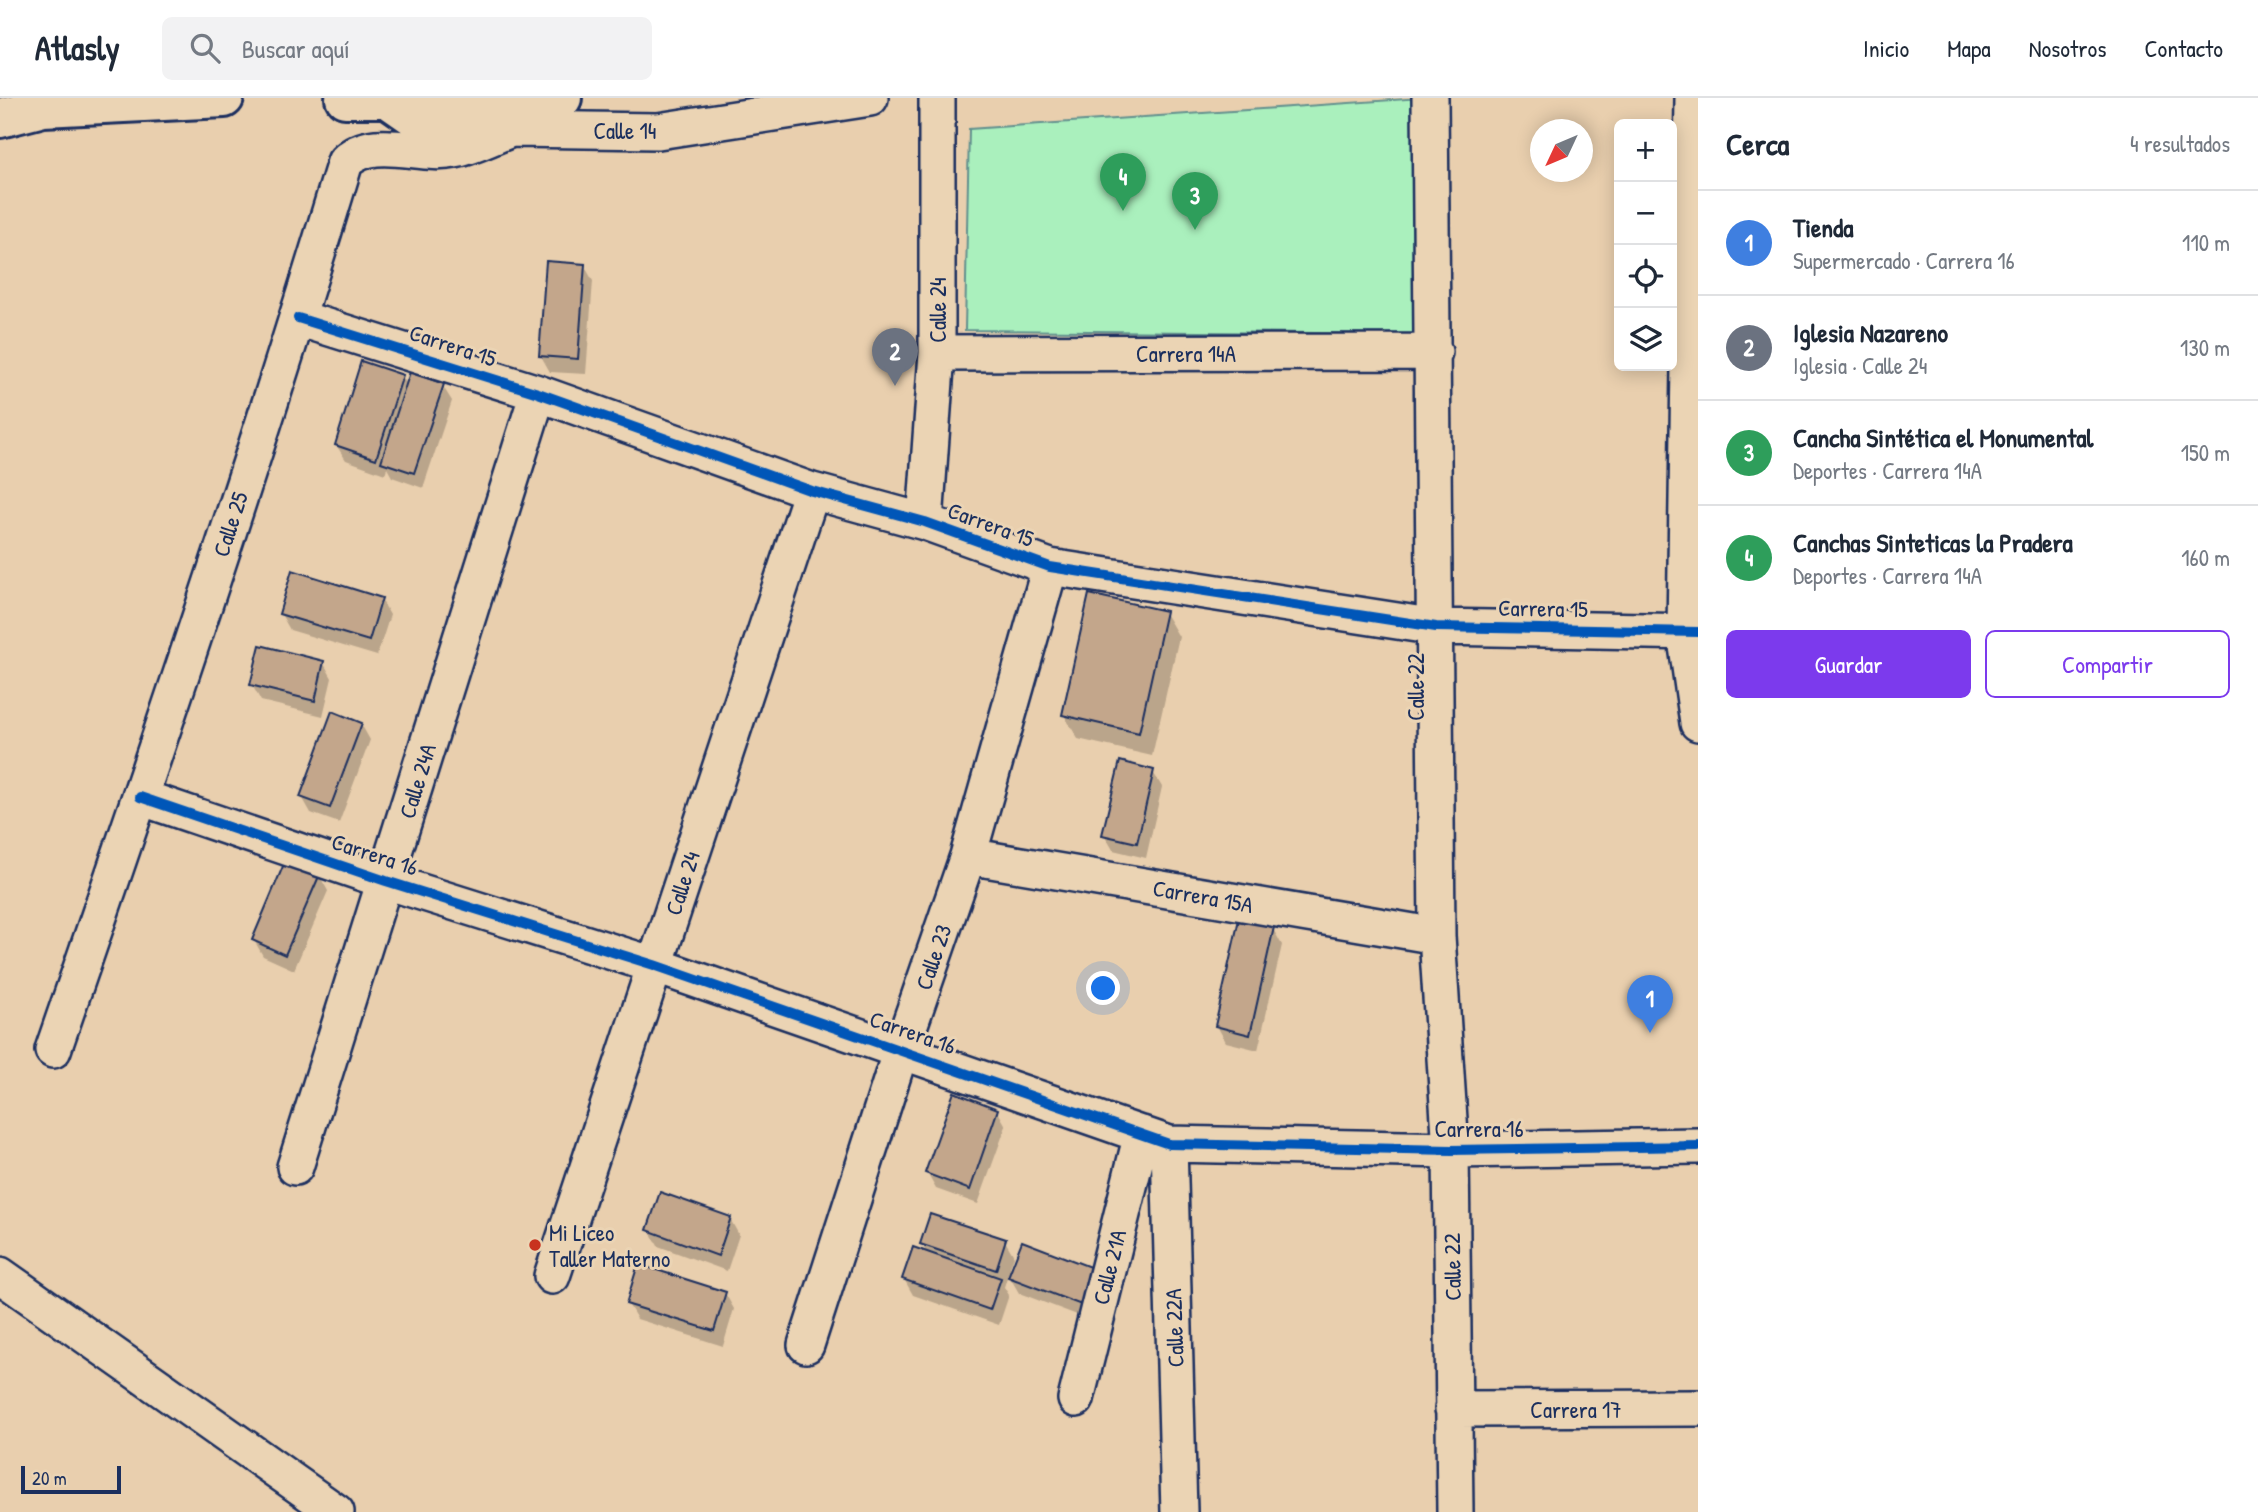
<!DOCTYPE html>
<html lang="es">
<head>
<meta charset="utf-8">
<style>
  :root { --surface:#fff; --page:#f2f2f3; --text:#1f2937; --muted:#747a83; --line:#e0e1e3; --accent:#7c3aed }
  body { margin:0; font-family:"Patrick Hand",sans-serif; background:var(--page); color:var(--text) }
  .controls { position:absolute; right:21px; top:21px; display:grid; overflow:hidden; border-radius:10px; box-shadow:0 4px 18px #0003 }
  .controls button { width:63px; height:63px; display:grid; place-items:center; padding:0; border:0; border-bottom:2px solid var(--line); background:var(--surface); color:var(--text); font:35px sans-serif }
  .compass { position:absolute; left:1530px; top:21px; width:63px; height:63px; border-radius:50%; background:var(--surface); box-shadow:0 4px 18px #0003; rotate:226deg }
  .scale { position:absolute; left:21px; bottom:18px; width:100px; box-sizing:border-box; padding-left:7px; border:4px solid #1b2f5e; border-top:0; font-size:19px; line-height:24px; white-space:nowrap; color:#1b2f5e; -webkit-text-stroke:5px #ebd4b4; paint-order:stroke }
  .you { position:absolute; left:1104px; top:891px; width:24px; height:24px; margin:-18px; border:5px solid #fff; border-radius:50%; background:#1a73e8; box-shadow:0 0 0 10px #1a73e833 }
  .badge { display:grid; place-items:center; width:46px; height:46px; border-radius:50%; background:var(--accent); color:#fff; font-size:23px; font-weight:700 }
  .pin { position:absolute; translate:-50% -58px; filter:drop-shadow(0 2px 4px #0008) }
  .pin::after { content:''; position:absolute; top:37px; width:24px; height:21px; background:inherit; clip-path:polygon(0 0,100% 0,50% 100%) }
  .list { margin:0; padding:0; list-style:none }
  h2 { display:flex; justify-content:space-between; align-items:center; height:91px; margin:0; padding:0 28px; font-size:30px }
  h2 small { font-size:23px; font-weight:400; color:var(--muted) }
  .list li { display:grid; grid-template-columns:46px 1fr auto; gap:21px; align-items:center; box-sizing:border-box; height:105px; padding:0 28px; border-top:2px solid var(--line) }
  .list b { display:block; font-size:26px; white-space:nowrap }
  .list p { margin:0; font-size:23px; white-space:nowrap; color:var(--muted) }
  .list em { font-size:23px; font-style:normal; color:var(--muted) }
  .actions { display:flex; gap:14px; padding:21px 28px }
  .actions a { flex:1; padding:16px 0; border:2px solid var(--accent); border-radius:10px; text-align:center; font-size:24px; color:var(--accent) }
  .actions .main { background:var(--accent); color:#fff }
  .icon { flex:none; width:38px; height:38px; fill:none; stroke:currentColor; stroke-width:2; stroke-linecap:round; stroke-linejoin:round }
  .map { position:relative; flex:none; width:1698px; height:1414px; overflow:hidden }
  header { display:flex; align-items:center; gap:42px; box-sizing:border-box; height:98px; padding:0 35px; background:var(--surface); border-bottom:2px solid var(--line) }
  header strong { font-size:33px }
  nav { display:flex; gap:38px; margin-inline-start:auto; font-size:24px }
  .search { width:490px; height:63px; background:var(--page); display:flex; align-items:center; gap:18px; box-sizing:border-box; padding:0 24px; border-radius:10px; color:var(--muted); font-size:26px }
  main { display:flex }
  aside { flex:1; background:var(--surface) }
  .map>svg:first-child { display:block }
  .green { fill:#aaf0bd; stroke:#62908e; stroke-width:2 }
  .shadow { fill:#0003 }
  .building { fill:#c3a68b; stroke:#1b2f5e; stroke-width:2 }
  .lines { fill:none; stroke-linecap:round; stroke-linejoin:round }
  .street-casing { stroke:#1b2f5e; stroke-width:40 }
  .secondary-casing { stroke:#1b2f5e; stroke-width:44 }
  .street { stroke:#ebd4b4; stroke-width:35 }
  .secondary { stroke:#ebd4b4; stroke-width:38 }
  .cycleway-casing { stroke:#ebd4b4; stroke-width:15 }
  .cycleway { stroke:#0057b8; stroke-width:10 }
  .poi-dot { fill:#c8321e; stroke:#ebd4b4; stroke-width:2.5 }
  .labels { text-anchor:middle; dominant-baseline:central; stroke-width:6; stroke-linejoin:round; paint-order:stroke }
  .street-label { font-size:23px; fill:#1b2f5e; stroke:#ebd4b4 }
  .poi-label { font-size:23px; fill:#1b2f5e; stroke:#ebd4b4; text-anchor:start }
</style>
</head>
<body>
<header>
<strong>Atlasly</strong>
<div class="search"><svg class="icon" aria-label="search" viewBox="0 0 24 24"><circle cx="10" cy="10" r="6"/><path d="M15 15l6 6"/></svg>Buscar aquí</div>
<nav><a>Inicio</a><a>Mapa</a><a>Nosotros</a><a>Contacto</a></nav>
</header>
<main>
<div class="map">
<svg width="1698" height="1414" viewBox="0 0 1698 1414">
  <rect width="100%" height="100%" fill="#e9cfae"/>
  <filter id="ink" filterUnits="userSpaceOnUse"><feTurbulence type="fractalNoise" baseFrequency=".0143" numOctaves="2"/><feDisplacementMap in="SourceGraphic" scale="14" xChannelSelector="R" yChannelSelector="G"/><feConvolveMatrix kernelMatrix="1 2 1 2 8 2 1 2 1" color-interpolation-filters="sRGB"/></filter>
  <g filter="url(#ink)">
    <path class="green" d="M1421,0L1426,236L965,232L969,31Z"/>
    <path class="shadow" d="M584,167L593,183L586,276L550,274L541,258Z
      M402,278L408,288L442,287L452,303L423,390L392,379L387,370L385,376L346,362L336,347Z
      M381,501L390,517L377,558L290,532L281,516Z
      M1165,515L1179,539L1152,658L1078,641L1064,617Z
      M323,564L332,580L323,618L261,603L252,587Z
      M361,626L370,642L339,725L311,715L302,699Z
      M1153,674L1162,689L1146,760L1113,752L1104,736Z
      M319,777L328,793L294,872L263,858L254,842Z
      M1273,831L1282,847L1258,952L1226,944L1217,928Z
      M997,1012L1006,1028L978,1106L936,1091L927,1075Z
      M730,1121L739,1137L727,1173L658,1148L649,1132Z
      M1005,1143L1014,1158L1010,1169L1013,1170L1097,1173L1093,1223L1019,1195L1008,1176L1004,1189L1009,1197L999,1227L913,1197L904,1181L927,1156L922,1146Z
      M725,1195L734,1211L723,1248L637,1221L628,1206Z"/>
    <path class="building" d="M546,163L585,166L578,261L539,258Z
      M361,263L403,277L376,361L335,347Z
      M410,274L444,286L414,375L381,364Z
      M292,472L382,500L369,543L279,516Z
      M1089,496L1166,513L1139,635L1062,617Z
      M260,547L324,563L315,603L250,587Z
      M332,613L362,625L330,710L300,699Z
      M1120,663L1154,672L1137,745L1102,737Z
      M286,761L320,776L285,857L252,842Z
      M1239,821L1274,829L1250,937L1215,928Z
      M954,994L998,1011L970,1092L925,1075Z
      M660,1094L731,1119L718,1158L647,1132Z
      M930,1116L1006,1141L996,1172L920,1146Z
      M1022,1143L1098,1172L1084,1208L1008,1179Z
      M913,1149L1001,1180L990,1212L902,1181Z
      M638,1166L726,1194L714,1233L626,1206Z"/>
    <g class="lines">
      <defs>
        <path id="street" d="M1430,0L1437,838L1451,1052L1455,1414
          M1693,0L1685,534L1698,625
          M386,1L422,26L511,31L658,33L870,0
          M298,220L538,295L812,393L925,424L1050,469L1436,529L1698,534
          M937,255L1434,254
          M925,424L937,255V0
          M140,699L386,783L654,867L1169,1046L1451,1052L1698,1048
          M968,758L1437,838
          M53,952C155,657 255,362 345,64C374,35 420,60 455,52C474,48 493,38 511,31
          M1169,1046L1179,1414
          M295,1069L538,295
          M0,1177L336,1414
          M552,1178L812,393
          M806,1247L901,952L968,758L1050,469
          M1076,1301L1142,1036
          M1453,1311L1698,1310"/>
        <path id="secondary" d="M345,0H562
          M0,20L43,9L224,0"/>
      </defs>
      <use href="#street" class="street-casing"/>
      <use href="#secondary" class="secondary-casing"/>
      <use href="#street" class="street"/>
      <use href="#secondary" class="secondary"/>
      <defs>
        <path id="cycleway" d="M298,220L538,295L812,393L925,424L1050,469L1436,529L1698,534
          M140,699L386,783L654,867L1169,1046L1451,1052L1698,1048"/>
      </defs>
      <use href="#cycleway" class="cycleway-casing"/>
      <use href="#cycleway" class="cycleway"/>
    </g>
  </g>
  <circle class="poi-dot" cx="535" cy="1147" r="7"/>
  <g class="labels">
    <g class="street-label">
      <text x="625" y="32">Calle 14</text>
      <text transform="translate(937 212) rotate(-90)">Calle 24</text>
      <text transform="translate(453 247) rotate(18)">Carrera 15</text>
      <text x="1186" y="255">Carrera 14A</text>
      <text transform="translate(230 426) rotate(-72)">Calle 25</text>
      <text transform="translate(991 426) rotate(20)">Carrera 15</text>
      <text transform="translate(1543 510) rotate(1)">Carrera 15</text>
      <text transform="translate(1415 589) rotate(-90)">Calle 22</text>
      <text transform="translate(417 683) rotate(-73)">Calle 24A</text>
      <text transform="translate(375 756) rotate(18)">Carrera 16</text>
      <text transform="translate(682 785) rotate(-72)">Calle 24</text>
      <text transform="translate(1203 798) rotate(10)">Carrera 15A</text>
      <text transform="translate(933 859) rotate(-71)">Calle 23</text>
      <text transform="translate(913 934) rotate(19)">Carrera 16</text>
      <text x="1479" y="1030">Carrera 16</text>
      <text transform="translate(1109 1169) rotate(-76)">Calle 21A</text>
      <text transform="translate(1452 1169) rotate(-91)">Calle 22</text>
      <text transform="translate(1174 1230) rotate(-92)">Calle 22A</text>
      <text x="1576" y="1311">Carrera 17</text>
    </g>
    <g class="poi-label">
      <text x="549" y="1134">Mi Liceo<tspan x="549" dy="26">Taller Materno</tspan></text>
    </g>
  </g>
</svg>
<div class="controls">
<button>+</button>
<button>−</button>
<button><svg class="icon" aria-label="locate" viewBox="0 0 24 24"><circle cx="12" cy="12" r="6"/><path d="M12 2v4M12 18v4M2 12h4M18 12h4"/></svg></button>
<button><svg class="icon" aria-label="layers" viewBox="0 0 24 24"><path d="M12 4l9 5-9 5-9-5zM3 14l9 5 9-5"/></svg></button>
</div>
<svg class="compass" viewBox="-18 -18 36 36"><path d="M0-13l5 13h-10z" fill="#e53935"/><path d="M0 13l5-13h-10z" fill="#747a83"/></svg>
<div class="scale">20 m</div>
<div class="you"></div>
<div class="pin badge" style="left:1650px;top:935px;background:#3f7fe0">1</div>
<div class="pin badge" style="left:895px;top:288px;background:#6b7280">2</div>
<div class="pin badge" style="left:1195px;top:132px;background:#2e9e5b">3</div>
<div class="pin badge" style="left:1123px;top:113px;background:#2e9e5b">4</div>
</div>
<aside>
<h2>Cerca<small>4 resultados</small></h2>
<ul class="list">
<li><span class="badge" style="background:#3f7fe0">1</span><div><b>Tienda</b><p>Supermercado · Carrera 16</p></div><em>110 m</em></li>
<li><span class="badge" style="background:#6b7280">2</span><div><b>Iglesia Nazareno</b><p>Iglesia · Calle 24</p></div><em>130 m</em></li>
<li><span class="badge" style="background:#2e9e5b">3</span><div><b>Cancha Sintética el Monumental</b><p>Deportes · Carrera 14A</p></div><em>150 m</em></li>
<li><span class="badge" style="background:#2e9e5b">4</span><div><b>Canchas Sinteticas la Pradera</b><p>Deportes · Carrera 14A</p></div><em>160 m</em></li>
</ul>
<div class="actions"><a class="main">Guardar</a><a>Compartir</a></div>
</aside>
</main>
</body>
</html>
